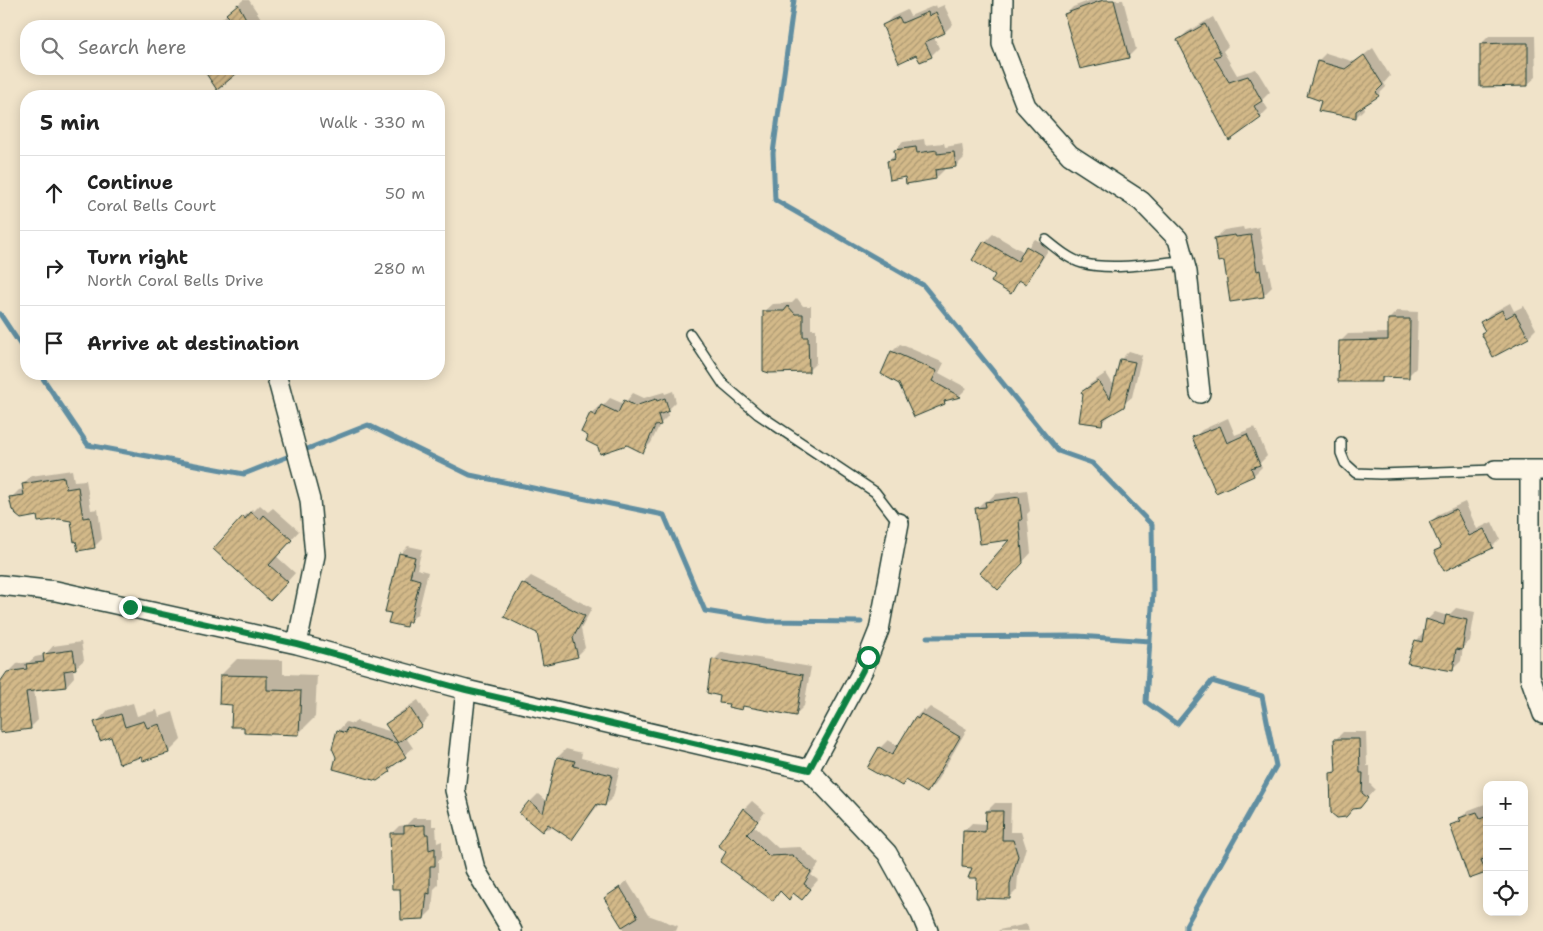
<!DOCTYPE html>
<html lang="en">
<head>
<meta charset="utf-8">
<style>
  :root { --surface:#fff; --page:#f2f2f2; --text:#222; --muted:#767676; --line:#e0e0e0 }
  body { margin:0; font-family:"Shantell Sans",sans-serif; background:var(--page); color:var(--text) }
  .controls { position:absolute; right:15px; bottom:15px; display:grid; overflow:hidden; border-radius:10px; box-shadow:0 2px 12px #0003 }
  .controls button { width:45px; height:45px; display:grid; place-items:center; padding:0; border:0; border-bottom:1px solid var(--line); background:var(--surface); color:var(--text); font:25px sans-serif }
  .stop { position:absolute; width:15px; height:15px; margin:-11px; border:4px solid #0b8043; border-radius:50%; background:#fff }
  .stop.end { background:#0b8043; border-color:#fff; box-shadow:0 1px 5px #0008 }
  .list { margin:0; padding:0; list-style:none }
  h2 { display:flex; justify-content:space-between; align-items:center; height:65px; margin:0; padding:0 20px; font-size:21px }
  h2 small { font-size:16px; font-weight:400; color:var(--muted) }
  .list li { display:grid; grid-template-columns:32px 1fr auto; gap:15px; align-items:center; box-sizing:border-box; height:75px; padding:0 20px; border-top:1px solid var(--line) }
  .list b { display:block; font-size:19px; white-space:nowrap }
  .list p { margin:0; font-size:16px; white-space:nowrap; color:var(--muted) }
  .list em { font-size:16px; font-style:normal; color:var(--muted) }
  .icon { flex:none; width:28px; height:28px; fill:none; stroke:currentColor; stroke-width:2; stroke-linecap:round; stroke-linejoin:round }
  .map { position:relative; flex:none; width:1543px; height:931px; overflow:hidden }
  .search { position:absolute; background:var(--surface); box-shadow:0 2px 12px #0003; left:20px; top:20px; width:425px; height:55px; display:flex; align-items:center; gap:12px; box-sizing:border-box; padding:0 18px; border-radius:20px; color:var(--muted); font-size:19px }
  .panel { position:absolute; background:var(--surface); box-shadow:0 2px 12px #0003; left:20px; top:90px; width:425px; height:290px; border-radius:20px }
  .map>svg:first-child { display:block }
  .shadow { fill:#0003 }
  .lines { fill:none; stroke-linecap:round; stroke-linejoin:round }
  .stream { stroke:#608ea1; stroke-width:5 }
  .building { fill:url(#building-hatch); stroke:#1f3d34 }
  .lane-casing { stroke:#1f3d34; stroke-width:12 }
  .street-casing { stroke:#1f3d34; stroke-width:22 }
  .lane { stroke:#fcf5e5; stroke-width:9 }
  .street { stroke:#fcf5e5; stroke-width:19 }
  .route { stroke:#0b8043; stroke-width:6 }
</style>
</head>
<body>
<div class="map">
<svg width="1543" height="931" viewBox="0 0 1543 931">
  <defs>
    <pattern id="building-hatch" width="6" height="6" patternUnits="userSpaceOnUse" patternTransform="scale(1.25)"><rect width="6" height="6" fill="#d3b989"/><path d="M-1 1l2-2M0 6l6-6M5 7l2-2" fill="none" stroke="#ab9871"/></pattern>
  </defs>
  <rect width="100%" height="100%" fill="#f0e3c9"/>
  <filter id="ink" filterUnits="userSpaceOnUse"><feTurbulence type="fractalNoise" baseFrequency=".02" numOctaves="2"/><feDisplacementMap in="SourceGraphic" scale="10" xChannelSelector="R" yChannelSelector="G"/><feConvolveMatrix kernelMatrix="1 2 1 2 8 2 1 2 1" color-interpolation-filters="sRGB"/></filter>
  <g filter="url(#ink)">
    <path class="shadow" d="M243,0H249L266,26H205L213,19L216,24Z
      M1091,0H1123L1136,49L1128,57L1065,15L1073,7Z
      M936,5L937,8L944,5L953,24L945,32L934,37L939,48L931,56L917,53L884,25L892,17L907,10L910,16Z
      M1213,17L1228,46L1223,51L1237,75L1256,69L1270,92L1262,100L1268,109L1260,117L1179,40L1187,32Z
      M1489,36H1535L1536,77L1527,85L1481,44Z
      M1373,48L1390,76L1384,83L1386,87L1378,95L1363,105L1364,109L1356,117L1322,100L1318,61L1326,53L1355,62Z
      M924,139L925,145L944,143L945,147L962,144L964,158L956,166L944,168V170L936,178L906,176L888,161L896,154L895,150L903,142Z
      M1243,227L1244,230L1259,227L1265,263H1267L1272,287L1263,296L1225,260L1216,238L1224,230Z
      M993,234L1024,252L1035,239L1050,247L1033,274L1025,283L1021,280L1010,293L997,274L974,260L985,242Z
      M797,298L803,306H811V329H816V363L808,371L764,312L773,304L792,303Z
      M1510,303L1514,311L1524,306L1536,329L1528,337L1482,333L1486,330L1482,322L1490,314Z
      M1397,311L1418,312L1416,368L1408,376H1386L1381,381L1340,342L1348,334L1389,333V319Z
      M900,344L944,363L939,373L967,388L960,395L950,398L944,403L892,352Z
      M1129,351L1142,355L1132,397L1101,423L1082,392L1090,384L1106,373L1114,386L1121,359Z
      M673,391L676,402L667,411L668,416L660,424L651,443L643,451L628,444L599,447L590,435L591,414L599,406L602,407L610,398L624,404L633,393L644,398L664,392L665,394Z
      M1228,418L1235,435L1255,427L1267,456L1260,463L1262,467L1254,475L1194,438L1202,430Z
      M72,470L74,481L86,480L91,510L98,509L102,539L94,547L72,520L38,515L11,498L19,490L24,489L23,484L31,476Z
      M1027,490L1030,511L1027,514L1031,553L1006,580L1012,538L976,509L984,501L989,500L995,494Z
      M1465,502L1477,529L1492,522L1500,539L1492,547L1436,551L1442,545L1431,522L1439,514Z
      M260,505L268,512L273,508L299,531L276,556L295,573L278,592L244,517L252,509L254,511Z
      M408,546L422,549L417,569L428,572L418,613L405,626L400,554Z
      M531,576L592,608L581,629L585,648L577,656L538,633L523,584Z
      M1456,608L1475,612L1470,641L1463,647L1461,661L1452,670L1416,641L1425,632L1427,620L1435,612L1448,616Z
      M81,642L84,660L75,668H73L74,677L66,686L34,690L38,720L30,728L0,732V684L8,673L17,664L29,662L35,657L45,655L53,646Z
      M722,652L811,667L804,706L796,714L744,705L742,708L730,703L722,695L714,660Z
      M237,659L283,660V674L317,675L315,717L299,733L245,726L233,704L221,675Z
      M418,700L429,717L421,725L405,736L413,748L396,762L397,763L389,771L337,756L338,731L346,722L353,724L356,721L392,732L387,724L395,716Z
      M133,703L137,716L157,710L159,717L173,712L181,740L169,752L112,736L96,723L108,710Z
      M930,707L967,729L935,784L927,792L907,780L902,784L880,748L888,740L899,746L916,717L924,709L926,711Z
      M1343,732H1366L1367,766H1370V784L1375,789L1359,807L1331,774L1337,768L1335,740Z
      M566,749L582,753L581,758L620,768L613,797L605,805L599,804L579,830L571,838L556,827L540,830L530,802L538,794L547,802L558,757Z
      M752,801L765,812L754,826L778,848L800,847L819,864L811,875L818,880L802,898L795,892L789,898L781,891L773,899L728,852L744,809Z
      M995,803H1011L1010,832H1021L1026,847L1018,875L1017,890L1009,898L978,877L974,867L964,831L972,823L987,824V811Z
      M1485,804L1487,872L1470,878L1451,826L1469,810Z
      M413,818H432V826H436L437,843L442,841V857L438,861V885L434,889L432,910L424,918L401,888L391,834L399,826L406,825Z
      M627,881L648,915L678,926L676,931H623V927L606,898Z
      M1027,924L1029,931H998L999,930Z"/>
    <g class="lines">
      <path class="stream" d="M794,0L773,153L775,200L923,285L1058,451L1092,463L1152,525L1153,592L1146,702L1177,724L1212,681L1262,696L1276,766L1186,925V931
        M0,314L26,353
        M40,374L88,445L244,474L368,425L470,475L664,515L705,611L768,621L861,622
        M927,637L1078,636L1150,641"/>
    </g>
    <path class="building" d="M1103,0H1114L1129,58L1080,69L1064,14Z
      M238,4L250,26H238L226,14Z
      M928,12L929,16L936,12L945,33L925,42L932,57L920,62L916,55L899,63L882,25L899,17L902,23Z
      M1205,24L1221,55L1214,57L1229,82L1248,76L1262,101L1254,106L1261,118L1229,141L1177,40Z
      M1507,43H1528V86L1480,87V44Z
      M1364,55L1383,85L1376,92L1379,96L1356,111V118L1318,111L1321,101L1307,96L1317,61L1345,69Z
      M203,69H242L217,90Z
      M916,147L917,153L937,150V154L954,152L956,167L935,170L936,179L906,184L905,177L890,180L887,161L895,159L894,150Z
      M1235,235L1236,237L1251,235L1257,271L1260,270L1264,297L1230,302L1224,261L1218,262L1214,238Z
      M984,241L1018,261L1026,246L1043,256L1026,284L1019,280L1011,294L991,282L995,275L972,260Z
      M788,306L795,314H803V337H808L809,372L769,373L763,371V311H784Z
      M1502,310L1506,318L1515,313L1529,338L1493,357L1481,333L1485,331L1480,322Z
      M1388,319H1410L1409,378L1382,377V382H1338L1339,341L1388,340Z
      M891,351L937,371L932,381L961,397L944,401L945,404L914,417L899,384L881,374Z
      M1120,359L1135,362L1124,407L1103,419L1102,425L1079,422L1083,395L1081,392L1098,381L1110,399Z
      M665,398L669,411L658,415L661,425L655,426L643,453L627,445L600,454L598,447L586,441L588,436L581,432L590,413L596,416L601,405L618,413L624,400L635,406L656,399L657,401Z
      M1220,426L1227,443L1247,434L1260,465L1251,468L1254,476L1216,493L1192,437Z
      M64,477L66,489L78,487L83,518L90,517L95,548L78,551L76,541L74,542L71,521L59,519L38,522L37,516L21,519L16,515L15,511L12,510L9,497L24,495L22,484Z
      M1019,497L1022,520H1019L1023,563L998,590L980,573L1009,540L980,544L975,508L986,507L985,502Z
      M1456,509L1469,536L1484,529L1493,548L1444,571L1434,551L1441,548L1429,522Z
      M251,512L260,520L264,515L292,540L269,565L288,582L270,601L213,549L243,516L245,519Z
      M399,553L415,557L410,577L420,580L410,622H407L406,627L388,623L391,613L385,612Z
      M522,583L585,616L573,638L578,657L543,665L537,633L504,617Z
      M1446,615L1467,620L1462,650L1456,649L1453,671L1407,663L1415,640L1422,642L1426,619L1444,625Z
      M73,650L76,669L64,671L66,687L26,692L31,729L0,733V682L7,672L27,669L26,664L44,662L43,654Z
      M712,659L803,675L796,716L743,706L742,710L728,707L729,704L719,703L720,696L707,693Z
      M220,675L267,676V690L301,691L299,735L244,733V727H231L232,705L219,704Z
      M410,708L422,726L398,743L385,724Z
      M121,714L125,727L144,721L147,728L160,724L169,753L143,761L141,757L119,764L111,737L100,741L94,722Z
      M921,714L960,737L927,793L906,780L902,786L885,776L883,777L867,768L879,747L892,755L915,717L918,719Z
      M347,728L397,743L406,757L388,769L390,772L377,781L333,769L336,757L332,748L337,730L346,733Z
      M1334,739H1359L1360,773H1363L1362,793L1368,798L1360,808L1353,809L1346,817L1337,818L1331,813L1330,773L1336,772Z
      M557,757L575,761L573,766L612,775L605,806L597,804L572,840L548,824L542,832L519,813L529,801L543,813Z
      M743,808L758,821L747,834L769,856L792,855L811,872L804,884L811,889L802,900L793,893L789,900L780,891L773,901L720,862L726,852L718,845Z
      M986,811H1003L1002,840H1013L1018,856L1010,884V899L976,898L977,878H968L972,868L962,867L963,831L985,832Z
      M1477,812L1480,819L1487,816V858L1481,860L1486,873L1469,879L1450,825L1461,821L1459,818Z
      M425,825V834H428L429,850L435,848V866H430V894L427,893L424,919L401,920L400,889H392L390,833H404V826Z
      M620,887L638,917L622,927L604,898Z"/>
    <g class="lines">
      <defs>
        <path id="lane" d="M1046,240C1057,249 1069,259 1082,263C1110,271 1155,263 1184,261
          M690,334L724,385L758,414L875,492L899,523
          M1341,442V453L1345,463L1356,473L1380,474L1495,470"/>
        <path id="street" d="M1003,0L1002,44L1026,106L1070,155L1141,201L1178,239L1187,272L1200,393
          M276,374L310,500L315,555L297,644
          M1495,470H1542
          M1530,470V677L1543,714
          M0,585L56,591L297,644L466,690L809,770L887,853L921,914L928,931
          M466,690L455,790L475,869L512,931
          M809,770L863,670L879,630L899,523"/>
      </defs>
      <use href="#lane" class="lane-casing"/>
      <use href="#street" class="street-casing"/>
      <use href="#lane" class="lane"/>
      <use href="#street" class="street"/>
    </g>
  </g>
  <g class="lines" filter="url(#ink)">
    <path class="route" d="M130,607L297,644L466,690L809,770L863,670L868,657"/>
  </g>
</svg>
<div class="controls">
<button>+</button>
<button>−</button>
<button><svg class="icon" aria-label="locate" viewBox="0 0 24 24"><circle cx="12" cy="12" r="6"/><path d="M12 2v4M12 18v4M2 12h4M18 12h4"/></svg></button>
</div>
<div class="stop" style="left:868px;top:657px"></div>
<div class="stop end" style="left:130px;top:607px"></div>
<div class="search"><svg class="icon" aria-label="search" viewBox="0 0 24 24"><circle cx="10" cy="10" r="6"/><path d="M15 15l6 6"/></svg>Search here</div>
<section class="panel">
<h2>5 min<small>Walk · 330 m</small></h2>
<ul class="list">
<li><svg class="icon" aria-label="ahead" viewBox="0 0 24 24"><path d="M12 20V5M6 11l6-6 6 6"/></svg><div><b>Continue</b><p>Coral Bells Court</p></div><em>50 m</em></li>
<li><svg class="icon" aria-label="right" viewBox="0 0 24 24"><path d="M7 20v-9h11M14 6l5 5-5 5"/></svg><div><b>Turn right</b><p>North Coral Bells Drive</p></div><em>280 m</em></li>
<li><svg class="icon" aria-label="arrive" viewBox="0 0 24 24"><path d="M6 21V4h12l-3 4 3 4H6"/></svg><div><b>Arrive at destination</b></div></li>
</ul>
</section>
</div>
</body>
</html>
